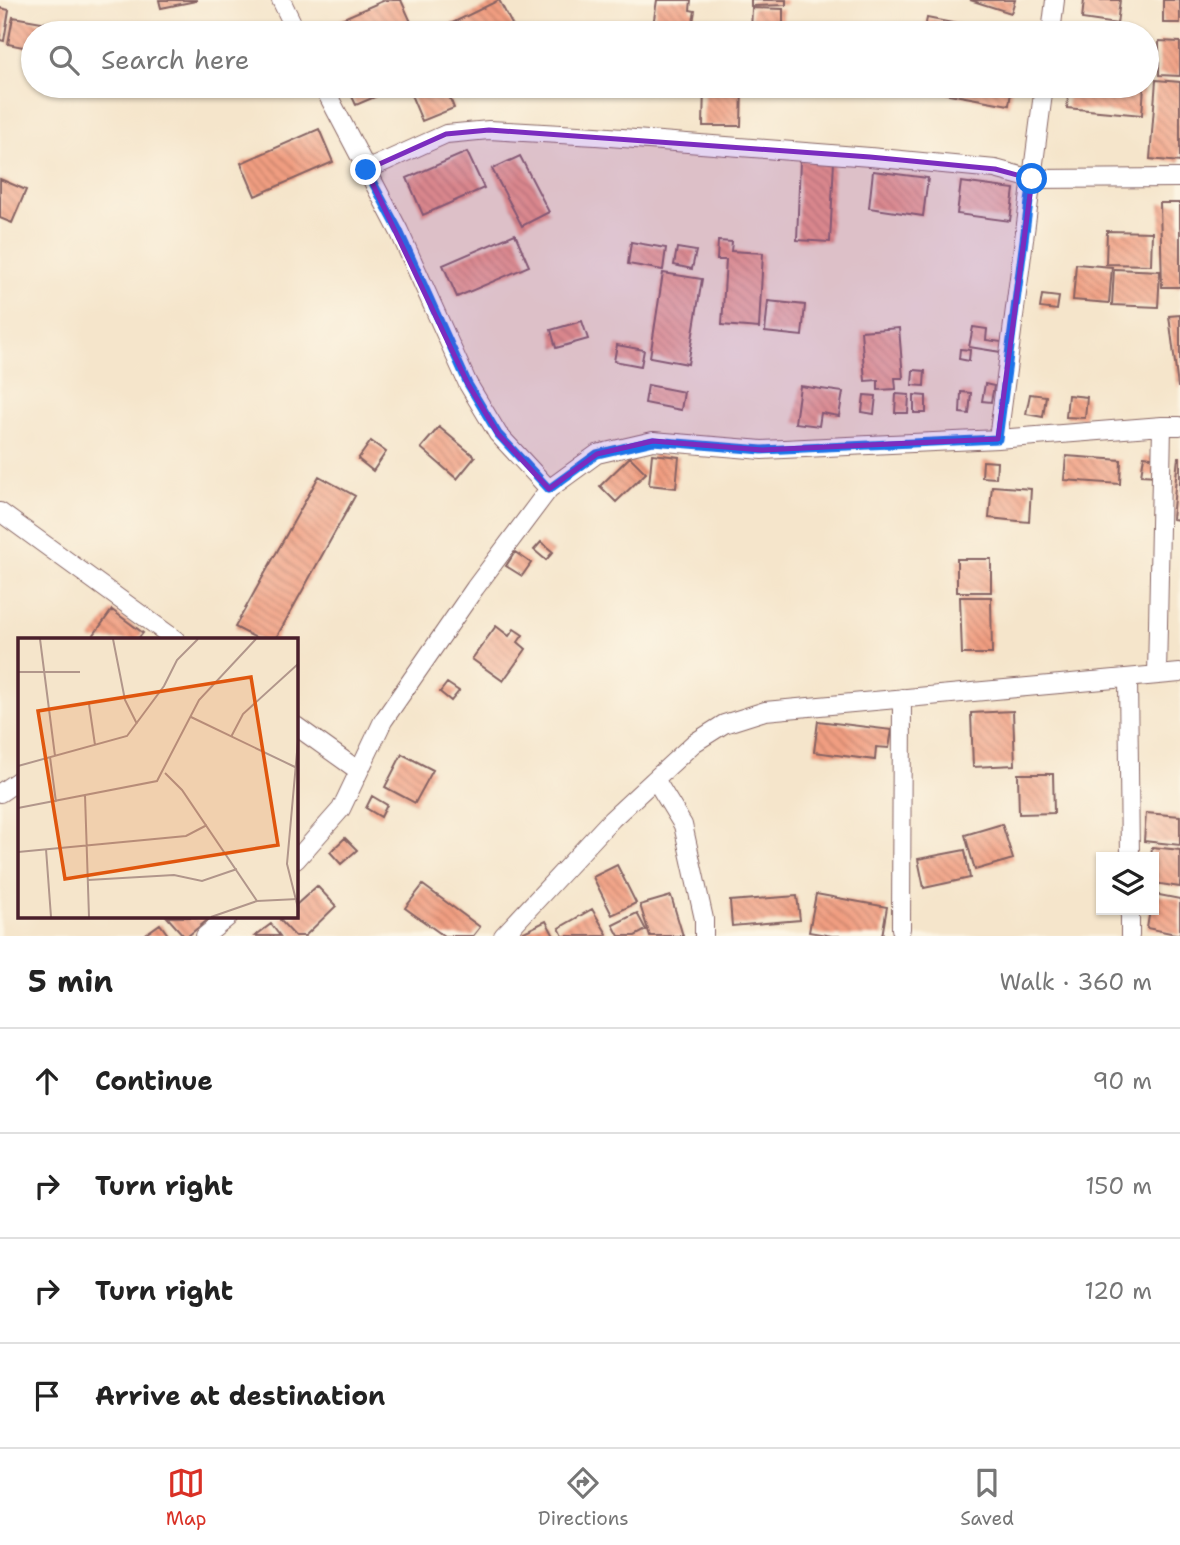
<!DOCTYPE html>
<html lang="en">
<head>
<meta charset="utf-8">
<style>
  :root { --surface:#fff; --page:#f2f2f2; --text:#222; --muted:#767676; --line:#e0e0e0; --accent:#d93025 }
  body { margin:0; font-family:"Shantell Sans",sans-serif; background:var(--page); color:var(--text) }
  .controls { position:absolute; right:21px; bottom:21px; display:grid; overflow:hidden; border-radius:0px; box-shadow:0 2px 5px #0004 }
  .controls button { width:63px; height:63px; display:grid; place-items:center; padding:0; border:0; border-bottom:2px solid var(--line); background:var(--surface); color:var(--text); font:35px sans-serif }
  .stop { position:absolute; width:21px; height:21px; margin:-16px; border:5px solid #1a73e8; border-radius:50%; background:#fff }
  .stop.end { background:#1a73e8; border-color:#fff; box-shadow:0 2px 7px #0008 }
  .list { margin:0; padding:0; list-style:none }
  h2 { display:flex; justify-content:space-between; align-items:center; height:91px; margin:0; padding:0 28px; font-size:30px }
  h2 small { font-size:23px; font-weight:400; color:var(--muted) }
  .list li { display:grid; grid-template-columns:46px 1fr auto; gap:21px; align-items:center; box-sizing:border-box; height:105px; padding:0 28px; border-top:2px solid var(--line) }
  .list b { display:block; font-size:26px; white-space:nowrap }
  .list em { font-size:23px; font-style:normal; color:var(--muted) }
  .icon { flex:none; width:38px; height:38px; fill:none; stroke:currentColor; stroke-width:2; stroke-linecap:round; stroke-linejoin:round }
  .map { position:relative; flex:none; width:1180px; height:936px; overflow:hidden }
  .search { position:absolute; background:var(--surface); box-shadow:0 2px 5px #0004; left:21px; right:21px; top:21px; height:77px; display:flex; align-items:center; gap:18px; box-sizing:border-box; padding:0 24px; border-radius:38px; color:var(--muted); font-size:26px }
  .sheet { height:511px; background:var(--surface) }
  nav { display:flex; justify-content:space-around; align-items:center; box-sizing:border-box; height:98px; border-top:2px solid var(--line); background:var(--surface); font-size:19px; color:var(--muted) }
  nav a { display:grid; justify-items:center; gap:4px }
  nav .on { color:var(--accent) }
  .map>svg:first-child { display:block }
  .building { fill:url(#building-back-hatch) }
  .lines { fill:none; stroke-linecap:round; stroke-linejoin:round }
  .minor-casing { stroke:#866463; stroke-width:20 }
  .minor { stroke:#fff; stroke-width:18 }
  .route { stroke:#1a73e8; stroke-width:9 }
  .marked { fill:#7b2cbf; fill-opacity:0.2; stroke:#7b2cbf; stroke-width:5; stroke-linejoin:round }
  .inset-road { fill:none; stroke:#b1968b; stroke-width:2 }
  .view { fill:#e0560e; fill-opacity:0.15; stroke:#e0560e; stroke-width:3.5 }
  .inset-edge { fill:none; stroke:#4a1f2b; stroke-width:3.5 }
</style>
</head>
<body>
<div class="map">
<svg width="1180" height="936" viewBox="0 0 1180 936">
  <defs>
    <pattern id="building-back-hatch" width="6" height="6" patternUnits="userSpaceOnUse" patternTransform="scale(1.75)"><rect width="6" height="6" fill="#f19e81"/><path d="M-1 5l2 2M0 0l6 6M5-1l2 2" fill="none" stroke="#c5806a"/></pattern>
  </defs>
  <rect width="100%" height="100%" fill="#fcf5e5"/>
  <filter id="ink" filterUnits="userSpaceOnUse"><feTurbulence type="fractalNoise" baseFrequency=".0143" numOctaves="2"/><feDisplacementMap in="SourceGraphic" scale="14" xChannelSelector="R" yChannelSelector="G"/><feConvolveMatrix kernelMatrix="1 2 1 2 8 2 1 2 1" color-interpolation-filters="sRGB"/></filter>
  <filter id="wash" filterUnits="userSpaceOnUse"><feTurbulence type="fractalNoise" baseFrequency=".00686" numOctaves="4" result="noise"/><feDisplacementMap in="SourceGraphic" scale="28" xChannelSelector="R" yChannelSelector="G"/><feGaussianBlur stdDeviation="1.57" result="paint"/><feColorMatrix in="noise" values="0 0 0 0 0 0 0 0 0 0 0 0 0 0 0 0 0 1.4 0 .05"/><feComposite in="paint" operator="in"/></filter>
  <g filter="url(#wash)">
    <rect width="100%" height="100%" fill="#f5e5cb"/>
    <g id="blocks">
      <path class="building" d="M159,0H196V1L161,8Z
        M385,0H401L415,31L409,33H326L323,27Z
        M499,0L516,32L514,33H432Z
        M657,0H691L690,10L695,11L691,33L652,32Z
        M751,0H786V5L751,6Z
        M970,0H1015L1011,13Z
        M1084,0H1120L1117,24L1082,19Z
        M1163,0H1180V23H1163Z
        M0,8L9,10L4,41L0,40Z
        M752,8L783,9V33H751Z
        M13,17L59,25L58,33H33V49L8,44Z
        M927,18L998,32V33H924Z
        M1159,41L1180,42V76L1159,75Z
        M1156,80L1180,82V162L1150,159Z
        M347,86H400L356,105Z
        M419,86H445L454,108L422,121L409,90Z
        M704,86H742L741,126H703Z
        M916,86H1012L1009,105L916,88Z
        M1069,86H1144L1142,115L1067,108Z
        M319,129L333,162L255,196L241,163Z
        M467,152L484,188L423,215L407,178Z
        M520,156L549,212L522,226L492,169Z
        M800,160L834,161L830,242L797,240Z
        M873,171L928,178L923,216L869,208Z
        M0,179L26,190L12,223L0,218Z
        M961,182L1014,189L1010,221L957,214Z
        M1160,203H1180V287H1162Z
        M1107,231L1152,232L1151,265L1106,264Z
        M515,234L529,266L457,297L443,265Z
        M718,241L732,242L731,251L763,253L759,328L722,325L726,260H717Z
        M631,242L666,248L663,270L628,264Z
        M677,248L696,251L692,269L674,265Z
        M1076,264L1112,267L1109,303L1073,300Z
        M1114,269L1160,271L1158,307L1112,305Z
        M663,273L702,279L688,364L650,357Z
        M1042,295L1059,297L1057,310L1040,308Z
        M768,301L805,305L802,336L765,332Z
        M1180,315V387H1178L1169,316Z
        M582,321L588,339L556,348L551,330Z
        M973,327L987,329L986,340L1002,342L1001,352L969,347Z
        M899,328L903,378H895L896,389L878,390V380L865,381L861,331Z
        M617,345L644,350L641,366L614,361Z
        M960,349L970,350L969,361L959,359Z
        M913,370L925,371L924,386L912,385Z
        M985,384L994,386L991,402L982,401Z
        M648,385L684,392L681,410L645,403Z
        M800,386L843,392L839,416L821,413L819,426L795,423Z
        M961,392L971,393L969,414L960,413Z
        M896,394L909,395L908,413H895Z
        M1030,394L1046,396L1043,417L1026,414Z
        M864,395L876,396L874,414L862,412Z
        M914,395L926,396V413H914Z
        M1068,395L1087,397L1085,418L1066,417Z
        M439,427L475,457L457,479L421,448Z
        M371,441L386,452L373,471L358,459Z
        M652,454L679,457L676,488L649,485Z
        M1066,456L1121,460L1120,484L1064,480Z
        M1144,456L1159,458L1157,476L1141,475Z
        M630,457L646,473L616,502L600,486Z
        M1178,457H1180V520L1172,519Z
        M983,461L997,462L996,478L982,477Z
        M319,476L355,496L275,640H260L235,627Z
        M992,486L1031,489L1029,522L989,518Z
        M541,542L553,552L546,560L534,550Z
        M515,552L531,563L522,576L506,566Z
        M957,559H991V592H957Z
        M960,597H991L992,654H962Z
        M112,610L143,633L137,640H90Z
        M496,626L509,636L514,629L523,635L518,642L526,649L503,681L472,659Z
        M447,683L459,691L451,701L440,692Z
        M1013,711L1015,765L973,767L971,713Z
        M818,721L892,730L889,748L876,747L875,760L814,752Z
        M402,754L433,770L415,803L385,787Z
        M1018,774H1053L1054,813L1019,814Z
        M372,796L387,805L381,817L366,808Z
        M1146,813L1180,816V845L1144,841Z
        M1002,824L1013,859L975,870L965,835Z
        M345,838L357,850L341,864L330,852Z
        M1152,847L1180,850V887L1154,883V857H1151Z
        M965,850L970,878L924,888L918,859Z
        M617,865L636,903L612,915L593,877Z
        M423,885L480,927L473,936H444L405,908Z
        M317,886L336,906L305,936H295L280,920L283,917H296V905Z
        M816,894L887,907L882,936H832L809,932Z
        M1154,894L1180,899V935L1147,928L1150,910H1154Z
        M671,896L683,936H650L640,905Z
        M797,896L800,920L732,926L730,901Z
        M592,909L607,934L604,936H563L559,928Z
        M637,913L646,930L635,936H619L613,925Z
        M167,917H211L188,936H184Z
        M546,921L554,936H516Z
        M160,924L169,936H143Z
        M271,924L280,936H255Z"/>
    </g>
  </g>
  <g filter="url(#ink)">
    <use href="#blocks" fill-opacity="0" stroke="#866463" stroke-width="2"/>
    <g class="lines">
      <defs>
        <path id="minor" d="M281,0L297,33
          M1051,33L1055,0
          M323,86L399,231L468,384L498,434L549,489
          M366,170L446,134L489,130L596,136L870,157L995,169L1032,179L1180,178
          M998,439L1044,86
          M0,512L176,640
          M1157,675L1162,426
          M1128,678L1130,857
          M296,726L359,771
          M655,779L683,825L704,919V936
          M0,793L19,780
          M296,860L341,809L383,721L475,588L549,489L597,454L653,441L762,450L998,439L1162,426H1180
          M901,929L902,698
          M205,936L228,917
          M503,936L612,819L694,743L724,724L765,711L1180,673
          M1130,936V910"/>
      </defs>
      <use href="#minor" class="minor-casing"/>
      <use href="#minor" class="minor"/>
    </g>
  </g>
  <g class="lines" filter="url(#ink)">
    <path class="route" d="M366,170L399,231L468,384L498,434L549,489L597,454L653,441L762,450L998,439L1032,179"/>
  </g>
  <path class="marked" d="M489,130L870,157L995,169L1032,179L998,439L762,450L653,441L597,454L549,489L498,434L468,384L366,170L446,134Z"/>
  <g transform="translate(18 638)">
    <rect width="280" height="280" fill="#f5e5cb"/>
    <path class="inset-road" d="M22,1L37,118M95,1L107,62L119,86M0,34H62M71,66L77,107M173,79L277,129M213,99L225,76L280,26M280,103L269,226L280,270M32,119L38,164M0,128L109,98L146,48L159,22L180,1M147,135L164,152L239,263L280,261M67,157L71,279M0,170L139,143L181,62L238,1M28,211L33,279M0,214L168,198L189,187M70,242L156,237L184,243L219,231M193,279L239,263"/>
    <path class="view" d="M233,39L260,207L47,241L20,73Z"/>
    <rect width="280" height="280" class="inset-edge"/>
  </g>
</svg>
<div class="controls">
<button><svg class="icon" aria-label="layers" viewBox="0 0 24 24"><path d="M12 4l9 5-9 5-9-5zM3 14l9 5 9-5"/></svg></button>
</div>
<div class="stop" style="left:1032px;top:179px"></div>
<div class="stop end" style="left:366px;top:170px"></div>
<div class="search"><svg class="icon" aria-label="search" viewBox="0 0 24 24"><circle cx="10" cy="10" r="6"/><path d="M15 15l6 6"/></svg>Search here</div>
</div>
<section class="sheet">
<h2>5 min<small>Walk · 360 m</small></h2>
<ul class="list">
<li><svg class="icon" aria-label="ahead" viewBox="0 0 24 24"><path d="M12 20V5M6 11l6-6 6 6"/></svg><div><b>Continue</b></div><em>90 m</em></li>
<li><svg class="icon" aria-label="right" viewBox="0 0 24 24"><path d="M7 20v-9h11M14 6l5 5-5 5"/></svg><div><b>Turn right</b></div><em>150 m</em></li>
<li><svg class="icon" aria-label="right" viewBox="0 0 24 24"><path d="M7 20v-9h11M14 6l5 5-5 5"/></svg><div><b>Turn right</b></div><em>120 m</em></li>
<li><svg class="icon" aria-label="arrive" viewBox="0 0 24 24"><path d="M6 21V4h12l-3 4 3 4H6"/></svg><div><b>Arrive at destination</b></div></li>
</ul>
</section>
<nav>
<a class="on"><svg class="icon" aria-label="map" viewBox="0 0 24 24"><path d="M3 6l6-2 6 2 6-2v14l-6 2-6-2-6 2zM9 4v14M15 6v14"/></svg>Map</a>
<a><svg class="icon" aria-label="directions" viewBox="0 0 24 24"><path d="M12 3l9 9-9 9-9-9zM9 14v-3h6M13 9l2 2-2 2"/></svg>Directions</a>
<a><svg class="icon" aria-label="saved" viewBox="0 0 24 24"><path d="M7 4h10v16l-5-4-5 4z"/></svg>Saved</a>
</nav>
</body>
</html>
